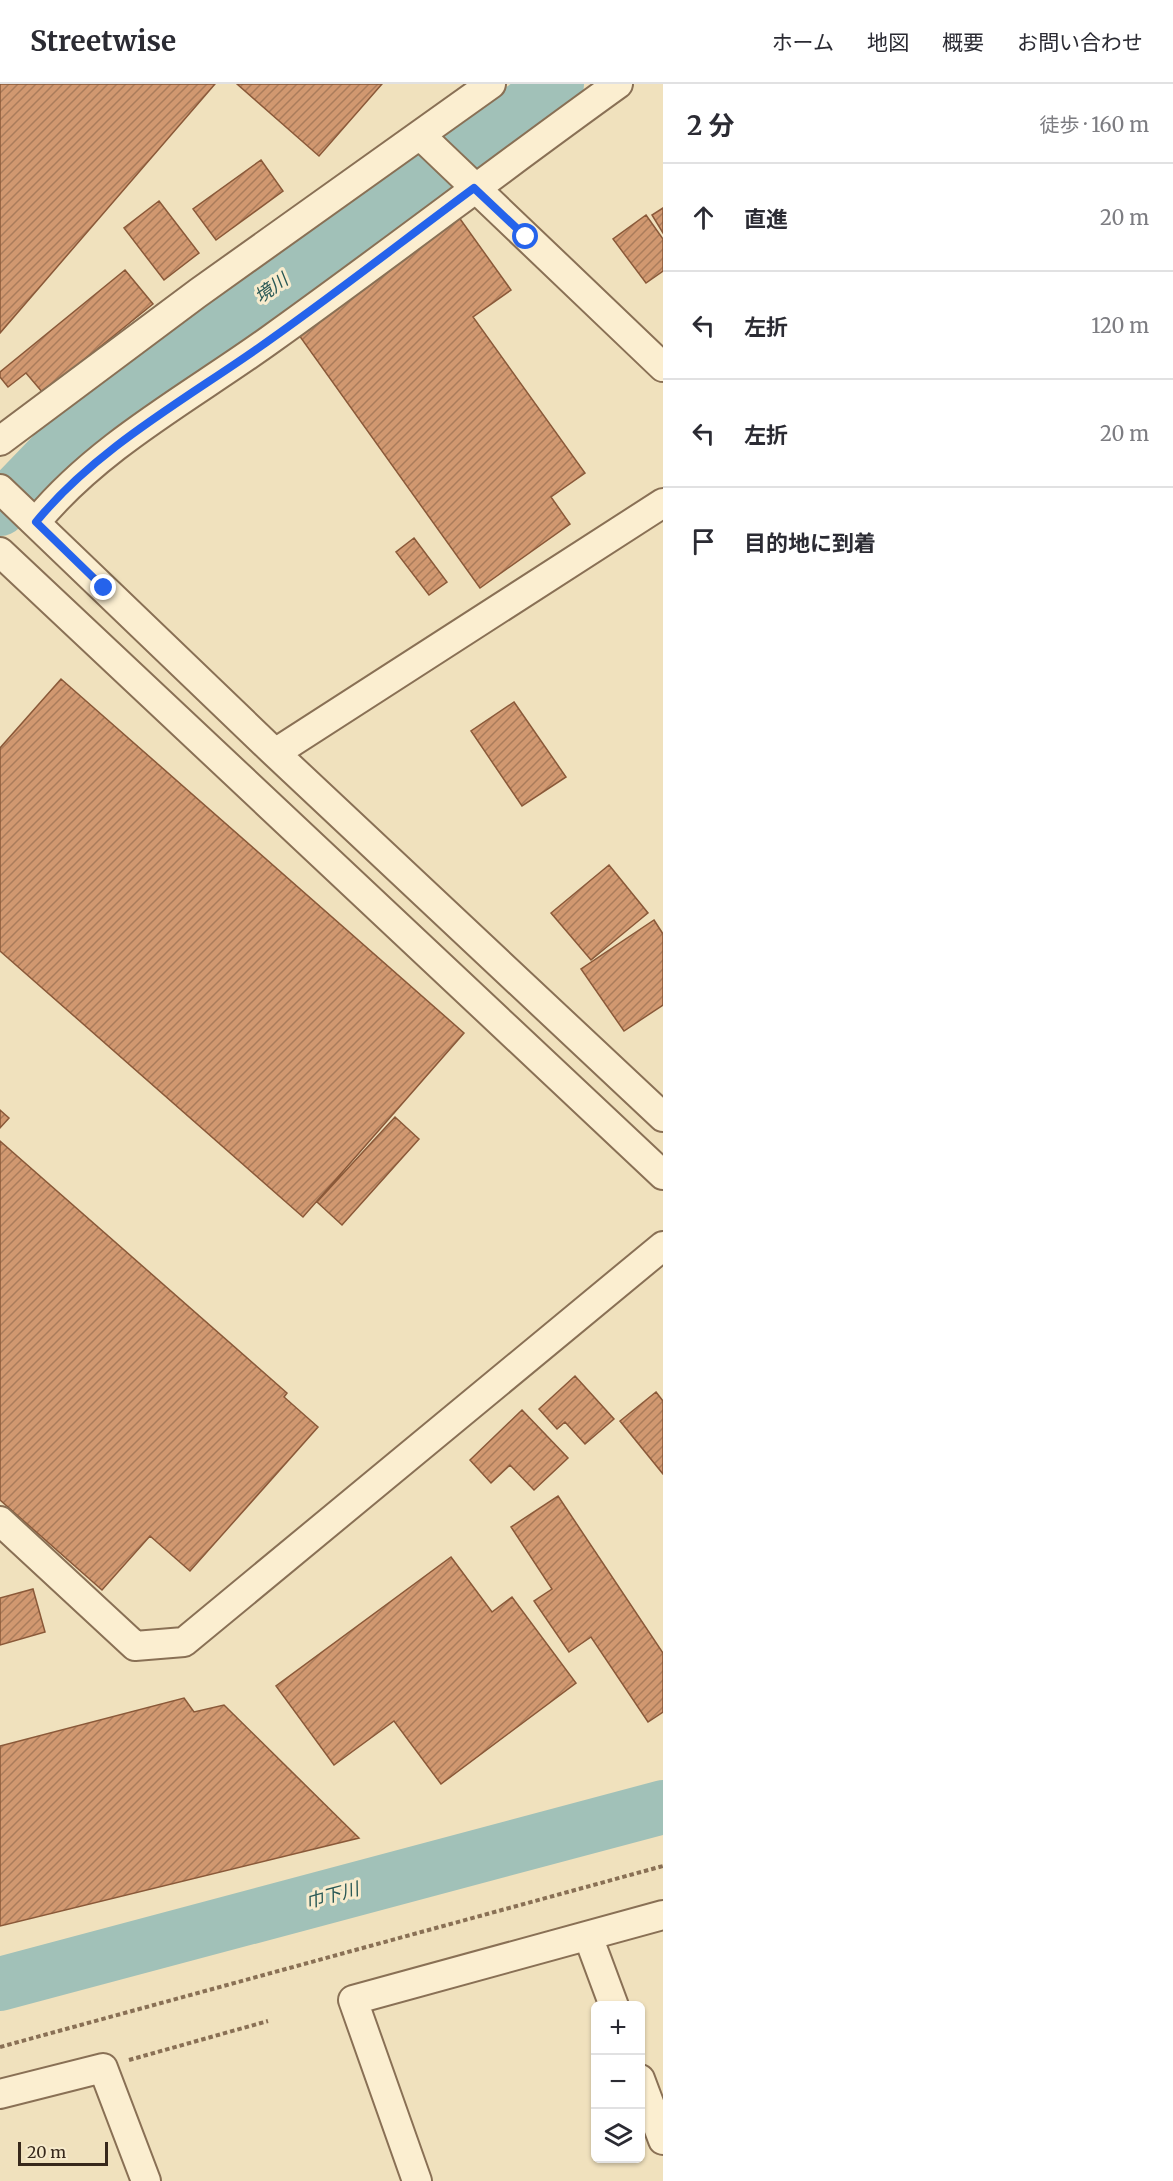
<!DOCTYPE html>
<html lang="ja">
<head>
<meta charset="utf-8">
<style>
  :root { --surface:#fff; --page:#f7f7f7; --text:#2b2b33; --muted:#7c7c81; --line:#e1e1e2 }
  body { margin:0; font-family:Merriweather,"Noto Sans JP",serif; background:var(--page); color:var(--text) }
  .controls { position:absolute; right:18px; bottom:18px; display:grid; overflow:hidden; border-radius:9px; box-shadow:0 2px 4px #0004 }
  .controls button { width:54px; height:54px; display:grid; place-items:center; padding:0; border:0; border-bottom:2px solid var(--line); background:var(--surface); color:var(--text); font:30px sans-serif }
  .scale { position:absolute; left:18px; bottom:15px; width:90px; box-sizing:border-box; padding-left:6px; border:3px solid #37281b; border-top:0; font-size:16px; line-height:21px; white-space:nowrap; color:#37281b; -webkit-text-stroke:4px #f7ebcd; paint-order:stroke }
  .stop { position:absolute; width:18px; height:18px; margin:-14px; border:4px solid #2563eb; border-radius:50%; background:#fff }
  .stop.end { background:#2563eb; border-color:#fff; box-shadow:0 2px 6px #0008 }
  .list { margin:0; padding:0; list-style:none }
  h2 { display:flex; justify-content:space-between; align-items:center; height:78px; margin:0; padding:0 24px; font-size:26px }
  h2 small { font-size:20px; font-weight:400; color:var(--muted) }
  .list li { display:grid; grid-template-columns:39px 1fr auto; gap:18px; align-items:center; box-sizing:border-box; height:108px; padding:0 24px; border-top:2px solid var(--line) }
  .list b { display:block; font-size:22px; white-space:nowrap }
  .list em { font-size:20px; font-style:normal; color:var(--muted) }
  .icon { flex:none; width:33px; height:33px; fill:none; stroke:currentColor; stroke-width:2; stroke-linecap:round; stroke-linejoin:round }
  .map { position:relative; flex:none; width:663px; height:2097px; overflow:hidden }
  header { display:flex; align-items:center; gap:36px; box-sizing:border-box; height:84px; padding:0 30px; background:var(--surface); border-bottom:2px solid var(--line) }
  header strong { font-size:28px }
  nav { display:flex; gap:33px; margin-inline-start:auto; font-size:21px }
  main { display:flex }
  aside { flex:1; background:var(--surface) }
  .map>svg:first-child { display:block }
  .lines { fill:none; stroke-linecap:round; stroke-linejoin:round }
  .river { stroke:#a1c1b8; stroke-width:54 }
  .building { fill:url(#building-hatch); stroke:#8a5939; stroke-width:1.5 }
  .minor-casing { stroke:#897055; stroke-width:32 }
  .path { stroke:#897055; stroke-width:4; stroke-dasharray:4.5 3; stroke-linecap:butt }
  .minor { stroke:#fbeed0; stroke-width:28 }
  .route { stroke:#2563eb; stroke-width:8 }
  .labels { text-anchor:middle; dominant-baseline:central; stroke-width:6; stroke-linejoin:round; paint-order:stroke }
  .water-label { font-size:18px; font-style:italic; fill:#295855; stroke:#f7ebcd }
</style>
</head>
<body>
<header>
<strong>Streetwise</strong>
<nav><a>ホーム</a><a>地図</a><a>概要</a><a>お問い合わせ</a></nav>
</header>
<main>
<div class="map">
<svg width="663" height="2097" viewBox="0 0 663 2097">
  <defs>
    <pattern id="building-hatch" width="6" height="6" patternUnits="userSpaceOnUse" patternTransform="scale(1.5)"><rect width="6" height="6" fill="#d19870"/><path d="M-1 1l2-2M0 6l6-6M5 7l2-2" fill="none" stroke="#aa7c5b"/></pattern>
  </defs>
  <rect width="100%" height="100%" fill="#f0e1bd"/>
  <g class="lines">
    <path class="river" d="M0,425L85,337L557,0
      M0,1900L663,1723"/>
  </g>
  <path class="building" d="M0,0H215L0,249Z
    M237,0H382L319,72Z
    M261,76L283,107L216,156L193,125Z
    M159,117L199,169L164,196L124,144Z
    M663,124V149L652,131Z
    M646,131L663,155V187L646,199L613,155Z
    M458,132L511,206L473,233L585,389L551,413L570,440L480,504L296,247Z
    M125,186L153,220L43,309L26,289L8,303L0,293V288Z
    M414,454L447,498L429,511L396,468Z
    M61,595L464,949L303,1133L0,867V664Z
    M514,618L566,693L522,722L471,647Z
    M609,781L648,829L591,876L551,829Z
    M654,836L663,850V921L624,947L581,885Z
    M0,1026L9,1034L0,1044Z
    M395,1033L419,1055L342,1141L317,1118Z
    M0,1057L287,1309L284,1313L318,1343L190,1487L150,1452L102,1506L0,1416Z
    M575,1292L614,1335L585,1360L565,1338L557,1345L539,1325Z
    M656,1308L663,1317V1390L620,1337Z
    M522,1326L568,1374L534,1406L510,1381L491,1399L470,1376Z
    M558,1412L663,1569V1628L648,1638L591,1553L569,1568L534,1517L552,1505L511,1443Z
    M451,1473L492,1528L512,1513L576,1599L441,1700L394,1637L334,1681L276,1602Z
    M33,1505L45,1548L0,1561V1514Z
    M184,1614L194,1628L224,1621L359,1754L0,1842V1662Z"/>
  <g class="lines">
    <defs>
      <path id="minor" d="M420,51L663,283
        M0,357L198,209L491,0
        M0,405L275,669L663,1033
        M36,438C98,362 192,312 271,255C387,172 501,84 618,0
        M0,468L663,1091
        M275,669L663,419
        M0,1437L135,1562L184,1558L663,1162
        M588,1852L614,1922
        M640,1995L663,2056
        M0,2010L103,1984L146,2097
        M417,2097L353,1916L663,1831"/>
    </defs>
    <use href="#minor" class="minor-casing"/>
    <path class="path" d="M0,1963L663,1782
      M129,1976L268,1937"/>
    <use href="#minor" class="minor"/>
  </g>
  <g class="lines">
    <path class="route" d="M104,504L36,438C94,367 179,319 254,267C329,215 401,158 474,104L526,153"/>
  </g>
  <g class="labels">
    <g class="water-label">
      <text transform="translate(271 204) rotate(-36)">境川</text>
      <text transform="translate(332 1811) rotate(-15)">巾下川</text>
    </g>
  </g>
</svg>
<div class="controls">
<button>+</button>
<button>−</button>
<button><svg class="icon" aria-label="layers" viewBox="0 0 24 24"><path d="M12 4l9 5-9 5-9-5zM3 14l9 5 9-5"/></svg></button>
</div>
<div class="scale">20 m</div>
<div class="stop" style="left:526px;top:153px"></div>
<div class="stop end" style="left:104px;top:504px"></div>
</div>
<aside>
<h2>2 分<small>徒歩 · 160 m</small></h2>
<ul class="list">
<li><svg class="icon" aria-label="ahead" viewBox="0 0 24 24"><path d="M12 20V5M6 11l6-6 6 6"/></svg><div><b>直進</b></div><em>20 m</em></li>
<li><svg class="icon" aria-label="left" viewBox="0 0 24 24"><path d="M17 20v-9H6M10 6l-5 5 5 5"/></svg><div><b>左折</b></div><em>120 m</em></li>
<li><svg class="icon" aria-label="left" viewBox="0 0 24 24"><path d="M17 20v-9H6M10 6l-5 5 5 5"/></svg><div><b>左折</b></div><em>20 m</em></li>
<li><svg class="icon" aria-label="arrive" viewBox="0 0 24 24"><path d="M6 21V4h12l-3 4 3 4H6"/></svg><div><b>目的地に到着</b></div></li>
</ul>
</aside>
</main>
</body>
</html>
